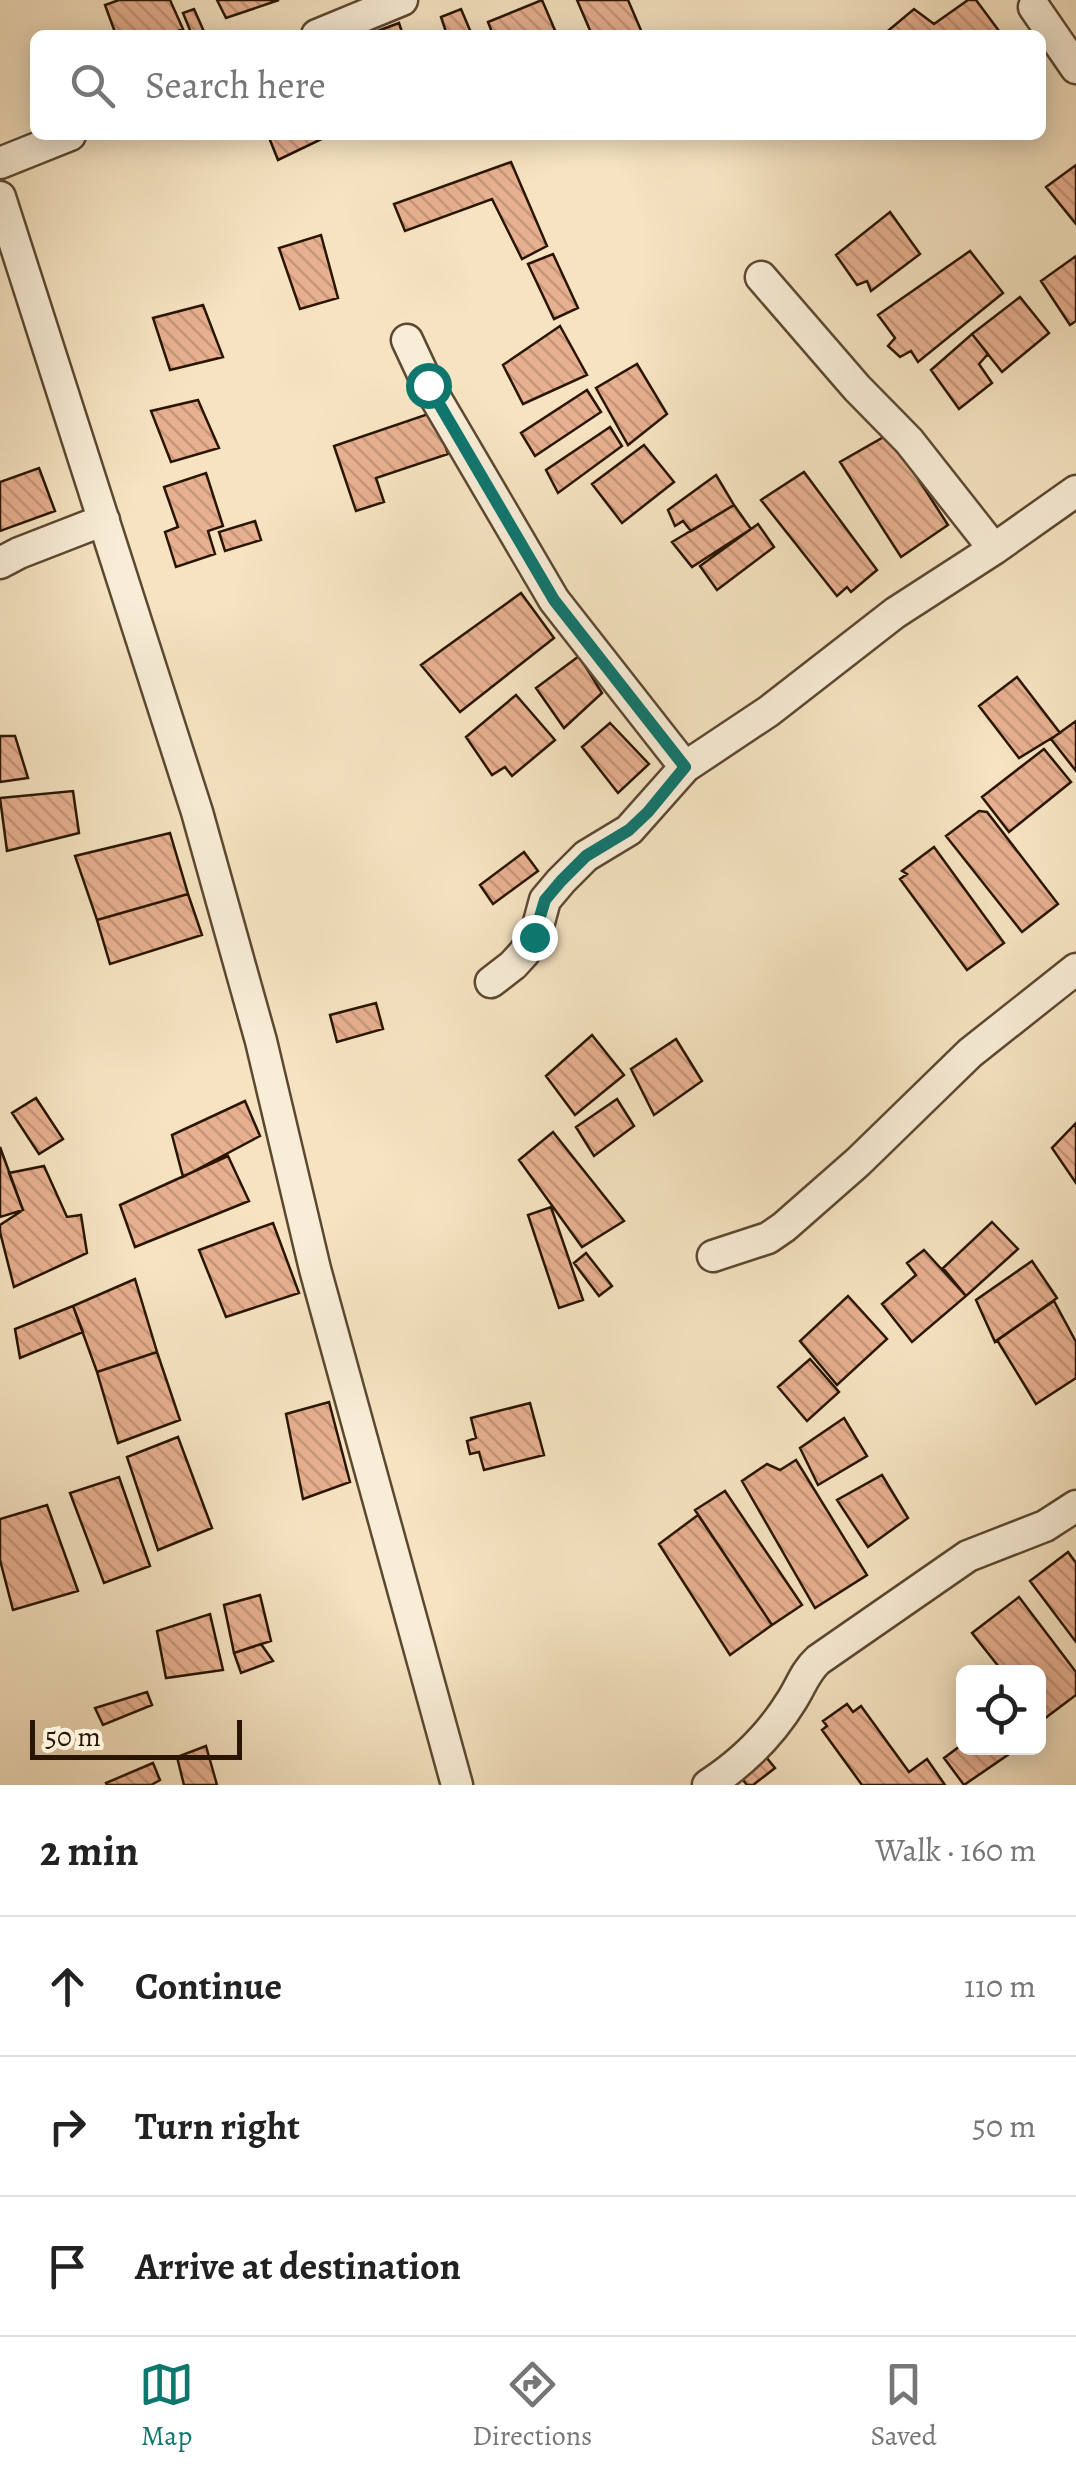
<!DOCTYPE html>
<html lang="en">
<head>
<meta charset="utf-8">
<style>
  :root { --surface:#fff; --page:#f2f2f2; --text:#222; --muted:#767676; --line:#e0e0e0; --accent:#0f766e }
  body { margin:0; font-family:Alegreya,serif; background:var(--page); color:var(--text) }
  .controls { position:absolute; right:30px; bottom:30px; display:grid; overflow:hidden; border-radius:15px; box-shadow:0 5px 25px #0003 }
  .controls button { width:90px; height:90px; display:grid; place-items:center; padding:0; border:0; border-bottom:2px solid var(--line); background:var(--surface); color:var(--text); font:50px sans-serif }
  .scale { position:absolute; left:30px; bottom:25px; width:212px; box-sizing:border-box; padding-left:10px; border:5px solid #291501; border-top:0; font-size:28px; line-height:35px; white-space:nowrap; color:#291501; -webkit-text-stroke:8px #f8edd7; paint-order:stroke }
  .stop { position:absolute; width:30px; height:30px; margin:-22px; border:8px solid #0f766e; border-radius:50%; background:#fff }
  .stop.end { background:#0f766e; border-color:#fff; box-shadow:0 2px 10px #0008 }
  .list { margin:0; padding:0; list-style:none }
  h2 { display:flex; justify-content:space-between; align-items:center; height:130px; margin:0; padding:0 40px; font-size:42px }
  h2 small { font-size:32px; font-weight:400; color:var(--muted) }
  .list li { display:grid; grid-template-columns:65px 1fr auto; gap:30px; align-items:center; box-sizing:border-box; height:140px; padding:0 40px; border-top:2px solid var(--line) }
  .list b { display:block; font-size:38px; white-space:nowrap }
  .list em { font-size:32px; font-style:normal; color:var(--muted) }
  .icon { flex:none; width:55px; height:55px; fill:none; stroke:currentColor; stroke-width:2; stroke-linecap:round; stroke-linejoin:round }
  .map { position:relative; flex:none; width:1076px; height:1785px; overflow:hidden }
  .search { position:absolute; background:var(--surface); box-shadow:0 5px 25px #0003; left:30px; right:30px; top:30px; height:110px; display:flex; align-items:center; gap:25px; box-sizing:border-box; padding:0 35px; border-radius:15px; color:var(--muted); font-size:38px }
  .sheet { height:550px; background:var(--surface) }
  nav { display:flex; justify-content:space-around; align-items:center; box-sizing:border-box; height:140px; border-top:2px solid var(--line); background:var(--surface); font-size:28px; color:var(--muted) }
  nav a { display:grid; justify-items:center; gap:5px }
  nav .on { color:var(--accent) }
  .map>svg:first-child { display:block }
  .building { fill:url(#building-back-hatch); stroke:#291501; stroke-width:2.5 }
  .lines { fill:none; stroke-linecap:round; stroke-linejoin:round }
  .minor-casing { stroke:#5c4831; stroke-width:35 }
  .minor { stroke:#f8edd7; stroke-width:30 }
  .route { stroke:#0f766e; stroke-width:12 }
</style>
</head>
<body>
<div class="map">
<svg width="1076" height="1785" viewBox="0 0 1076 1785">
  <defs>
    <pattern id="building-back-hatch" width="6" height="6" patternUnits="userSpaceOnUse" patternTransform="scale(2.5)"><rect width="6" height="6" fill="#e7b090"/><path d="M-1 5l2 2M0 0l6 6M5-1l2 2" fill="none" stroke="#c6967a"/></pattern>
  </defs>
  <rect width="100%" height="100%" fill="#f5e3c1"/>
  <filter id="stains"><feTurbulence type="fractalNoise" baseFrequency=".002" numOctaves="4"/><feColorMatrix values="0 0 0 0 .2 0 0 0 0 .09 0 0 0 0 .02 0 0 0 .5 -.17"/></filter>
  <radialGradient id="worn" r=".72"><stop offset=".6" stop-color="#630" stop-opacity="0"/><stop offset="1" stop-color="#630" stop-opacity=".3"/></radialGradient>
  <path class="building" d="M119,0H170L183,29L168,35H116L105,5Z
    M217,0H279L226,18Z
    M542,0L557,35H493L488,22Z
    M577,0H628L643,35H592Z
    M968,0H976L1002,35H883L914,9L934,24Z
    M194,9L205,34L204,35H192L183,13Z
    M461,9L472,35H447L441,17Z
    M399,23L403,35H367Z
    M268,135H325L326,137L278,160Z
    M511,162L547,246L522,259L492,199L405,231L394,204Z
    M1076,165V224L1046,187Z
    M890,212L920,254L871,291L867,281L857,285L836,255Z
    M321,235L338,298L300,309L279,248Z
    M970,251L1003,293L918,362L911,351L900,357L888,346L895,338L878,315Z
    M553,254L578,308L554,319L528,264Z
    M1076,256V321L1070,325L1041,281Z
    M1020,297L1049,333L1002,372L972,334Z
    M203,305L223,357L170,370L153,318Z
    M560,326L587,375L523,404L503,365Z
    M972,334L988,354L979,364L992,383L959,409L931,370Z
    M637,364L667,414L628,445L596,388Z
    M587,390L601,412L535,456L521,433Z
    M198,400L219,448L171,462L151,411Z
    M434,412L448,454L376,478L384,502L356,511L334,446Z
    M610,427L622,446L558,493L546,470Z
    M889,434L948,525L901,557L840,462Z
    M644,445L674,482L622,523L592,484Z
    M39,468L55,511L0,531V482Z
    M804,472L877,570L851,592L847,587L837,596L761,500Z
    M206,473L223,526L208,531L215,554L176,567L165,532L178,527L164,487Z
    M716,475L734,505L691,531L683,521L675,526L668,510Z
    M734,505L751,529L692,567L672,542Z
    M255,521L261,540L225,551L219,532Z
    M758,524L774,547L717,590L700,566Z
    M521,593L554,638L460,712L421,665Z
    M579,656L602,693L564,728L536,688Z
    M1017,677L1060,733L1019,758L979,706Z
    M516,695L555,740L512,776L505,767L492,775L466,737Z
    M1076,721V771L1051,739Z
    M610,723L649,764L618,793L582,747Z
    M0,736H15L28,778L0,782Z
    M1044,749L1071,782L1009,832L982,797Z
    M73,791L79,833L7,851L0,798Z
    M979,811L987,812L1058,904L1022,932L946,836Z
    M170,833L188,894L97,920L75,856Z
    M934,847L1004,943L967,970L900,879L907,874L902,871Z
    M524,852L538,871L493,904L480,885Z
    M188,894L202,935L110,964L97,920Z
    M376,1003L383,1029L337,1042L330,1015Z
    M592,1035L624,1075L575,1115L546,1076Z
    M676,1039L702,1081L654,1115L631,1069Z
    M36,1098L63,1139L39,1154L12,1113Z
    M617,1099L634,1126L594,1156L576,1127Z
    M245,1101L260,1136L183,1177L172,1135Z
    M1076,1123V1183L1052,1148Z
    M553,1132L624,1221L582,1247L519,1160Z
    M0,1147L23,1210L0,1217Z
    M228,1156L249,1201L135,1247L120,1205Z
    M44,1166L67,1217L81,1215L87,1253L14,1287L0,1232V1225L23,1210L9,1173Z
    M551,1207L583,1300L559,1308L528,1215Z
    M992,1222L1018,1249L966,1296L943,1268Z
    M273,1223L299,1293L226,1317L199,1250Z
    M924,1250L966,1296L912,1342L882,1304L916,1275L907,1263Z
    M586,1253L612,1286L599,1296L574,1263Z
    M1032,1261L1057,1298L995,1342L976,1300Z
    M135,1279L157,1352L97,1372L73,1306Z
    M848,1296L887,1339L837,1385L800,1341Z
    M1054,1301L1076,1342V1378L1036,1404L997,1340Z
    M73,1306L83,1332L20,1358L15,1329Z
    M157,1352L180,1420L118,1443L97,1372Z
    M810,1359L839,1392L807,1421L778,1387Z
    M329,1402L350,1482L303,1499L286,1414Z
    M530,1403L544,1455L484,1470L479,1452L470,1454L467,1441L476,1438L471,1418Z
    M844,1418L867,1456L818,1485L800,1448Z
    M178,1437L212,1528L158,1550L127,1457Z
    M796,1460L867,1575L815,1608L742,1481L767,1464L780,1470Z
    M882,1475L908,1518L868,1547L837,1500Z
    M119,1477L150,1566L104,1583L70,1493Z
    M725,1491L802,1605L772,1625L695,1510Z
    M47,1505L78,1591L13,1610L0,1560V1519Z
    M698,1515L772,1625L730,1655L659,1544Z
    M1068,1552L1076,1563V1642L1030,1581Z
    M260,1595L271,1641L234,1653L224,1605Z
    M1019,1597L1076,1672V1695L1040,1722L1038,1672H1003L972,1633Z
    M210,1614L223,1670L166,1678L157,1631Z
    M261,1644L273,1661L241,1673L234,1653Z
    M147,1692L152,1705L103,1725L95,1708Z
    M847,1704L853,1712L861,1706L909,1772L927,1759L945,1785H862L822,1730L827,1726L823,1721Z
    M964,1743V1748H1018L964,1785L944,1758Z
    M206,1746L217,1785H184L177,1757Z
    M762,1752L775,1768L753,1785H747L736,1771Z
    M153,1763L160,1780L151,1785H107L106,1783Z"/>
  <g class="lines">
    <defs>
      <path id="minor" d="M1034,7L1076,68
        M317,35L402,0
        M0,163L70,135
        M0,197L197,812L261,1041L315,1269L457,1785
        M761,277L857,388L909,441L994,549
        M407,340L428,385L554,600L685,767
        M0,563L19,553L104,520
        M491,982L513,965L524,953L535,937L545,900L561,881L586,856L629,830L685,767L769,711L895,613L994,549L1076,491
        M713,1256L768,1238L784,1227L858,1162L970,1053L1076,969
        M708,1785C742,1763 770,1736 792,1700C801,1686 805,1672 818,1660L968,1556L1045,1526L1076,1506"/>
    </defs>
    <use href="#minor" class="minor-casing"/>
    <use href="#minor" class="minor"/>
  </g>
  <g class="lines">
    <path class="route" d="M428,385L554,600L685,767L648,812L629,830L586,856L561,881L545,900L534,937"/>
  </g>
  <rect width="100%" height="100%" filter="url(#stains)"/>
  <rect width="100%" height="100%" fill="url(#worn)"/>
</svg>
<div class="controls">
<button><svg class="icon" aria-label="locate" viewBox="0 0 24 24"><circle cx="12" cy="12" r="6"/><path d="M12 2v4M12 18v4M2 12h4M18 12h4"/></svg></button>
</div>
<div class="scale">50 m</div>
<div class="stop" style="left:428px;top:385px"></div>
<div class="stop end" style="left:534px;top:937px"></div>
<div class="search"><svg class="icon" aria-label="search" viewBox="0 0 24 24"><circle cx="10" cy="10" r="6"/><path d="M15 15l6 6"/></svg>Search here</div>
</div>
<section class="sheet">
<h2>2 min<small>Walk · 160 m</small></h2>
<ul class="list">
<li><svg class="icon" aria-label="ahead" viewBox="0 0 24 24"><path d="M12 20V5M6 11l6-6 6 6"/></svg><div><b>Continue</b></div><em>110 m</em></li>
<li><svg class="icon" aria-label="right" viewBox="0 0 24 24"><path d="M7 20v-9h11M14 6l5 5-5 5"/></svg><div><b>Turn right</b></div><em>50 m</em></li>
<li><svg class="icon" aria-label="arrive" viewBox="0 0 24 24"><path d="M6 21V4h12l-3 4 3 4H6"/></svg><div><b>Arrive at destination</b></div></li>
</ul>
</section>
<nav>
<a class="on"><svg class="icon" aria-label="map" viewBox="0 0 24 24"><path d="M3 6l6-2 6 2 6-2v14l-6 2-6-2-6 2zM9 4v14M15 6v14"/></svg>Map</a>
<a><svg class="icon" aria-label="directions" viewBox="0 0 24 24"><path d="M12 3l9 9-9 9-9-9zM9 14v-3h6M13 9l2 2-2 2"/></svg>Directions</a>
<a><svg class="icon" aria-label="saved" viewBox="0 0 24 24"><path d="M7 4h10v16l-5-4-5 4z"/></svg>Saved</a>
</nav>
</body>
</html>
